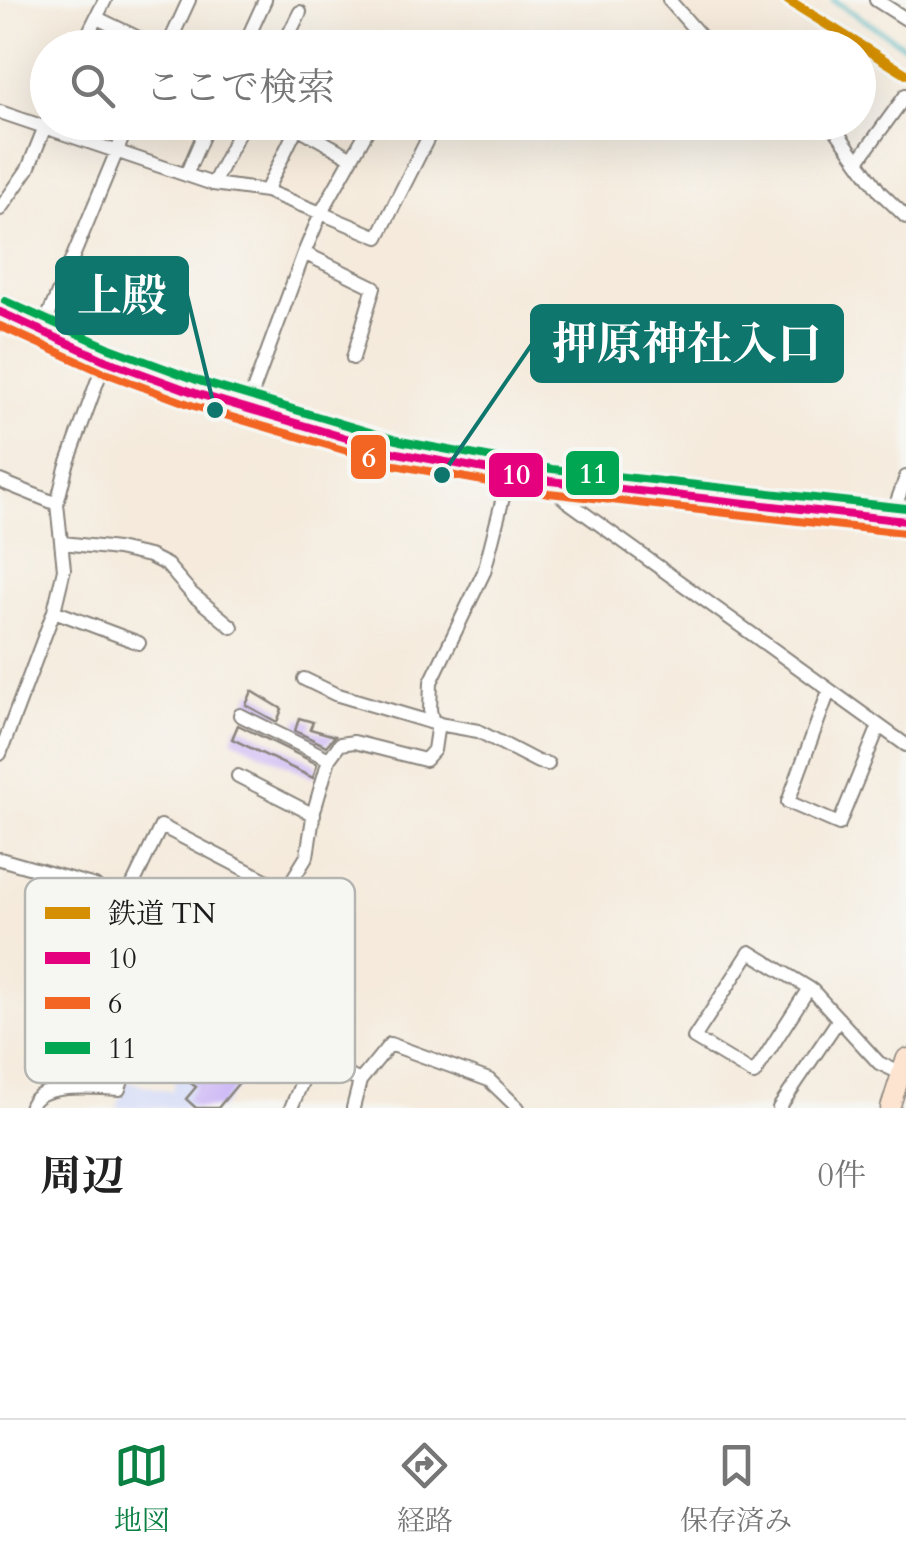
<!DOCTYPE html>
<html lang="ja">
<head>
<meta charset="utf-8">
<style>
  :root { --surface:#fff; --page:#f2f2f2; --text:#222; --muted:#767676; --line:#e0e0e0; --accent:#0b8043 }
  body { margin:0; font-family:Cardo,"Noto Serif JP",serif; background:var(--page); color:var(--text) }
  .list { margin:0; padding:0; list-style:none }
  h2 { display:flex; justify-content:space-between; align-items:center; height:130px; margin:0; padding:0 40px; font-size:42px }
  h2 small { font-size:32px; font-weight:400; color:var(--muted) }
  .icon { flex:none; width:55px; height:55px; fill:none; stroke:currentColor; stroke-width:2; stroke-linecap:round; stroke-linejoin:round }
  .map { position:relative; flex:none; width:906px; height:1108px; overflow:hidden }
  .search { position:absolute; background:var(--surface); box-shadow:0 10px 40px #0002; left:30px; right:30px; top:30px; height:110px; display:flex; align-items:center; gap:25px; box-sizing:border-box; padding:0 35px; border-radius:55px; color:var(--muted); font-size:38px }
  .sheet { height:310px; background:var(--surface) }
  nav { display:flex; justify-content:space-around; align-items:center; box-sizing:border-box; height:140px; border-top:2px solid var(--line); background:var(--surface); font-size:28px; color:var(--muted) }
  nav a { display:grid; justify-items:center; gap:5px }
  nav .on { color:var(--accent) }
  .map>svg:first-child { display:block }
  .built { fill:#d1d9f9 }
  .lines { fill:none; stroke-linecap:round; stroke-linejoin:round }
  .stream { stroke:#4cbac5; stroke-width:4 }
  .building { fill:#cab3f6 }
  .street-casing { stroke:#88837c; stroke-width:16 }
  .secondary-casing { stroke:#88837c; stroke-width:21 }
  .highway-casing { stroke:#88837c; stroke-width:26 }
  .street { stroke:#fff; stroke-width:12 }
  .secondary { stroke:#fde4d1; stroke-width:18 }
  .highway { stroke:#fbbb8d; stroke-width:22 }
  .bus-1-casing { stroke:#f6f6f2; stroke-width:15 }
  .bus-2-casing { stroke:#f6f6f2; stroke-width:15 }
  .bus-3-casing { stroke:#f6f6f2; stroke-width:15 }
  .bus-1 { stroke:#e5007d; stroke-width:8 }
  .bus-2 { stroke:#f26522; stroke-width:8 }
  .bus-3 { stroke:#00a651; stroke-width:8 }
  .rail-1-casing { stroke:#f6f6f2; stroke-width:18 }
  .rail-1 { stroke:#d48f04; stroke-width:10 }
  .key { fill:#f6f6f2; stroke:#b5b5b2; stroke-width:2.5 }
  .key-label { font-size:28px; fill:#1c1c1c }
  .leader { fill:none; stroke:#0f766e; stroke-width:4 }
  .callout-dot { fill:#0f766e; stroke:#f6f6f2; stroke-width:4 }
  .callout { fill:#0f766e; stroke:#0f766e; stroke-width:4 }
  .callout-label { font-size:45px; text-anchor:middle; font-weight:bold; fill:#fff }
  .line-badge { stroke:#f6f6f2; stroke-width:4 }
  .badge-label { font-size:28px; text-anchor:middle; font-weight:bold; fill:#fff }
</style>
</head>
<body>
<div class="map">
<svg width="906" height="1108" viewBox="0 0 906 1108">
  <rect width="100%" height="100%" fill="#f6f6f2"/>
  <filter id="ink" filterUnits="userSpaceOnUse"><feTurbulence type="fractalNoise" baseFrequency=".01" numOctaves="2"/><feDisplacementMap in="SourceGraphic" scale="20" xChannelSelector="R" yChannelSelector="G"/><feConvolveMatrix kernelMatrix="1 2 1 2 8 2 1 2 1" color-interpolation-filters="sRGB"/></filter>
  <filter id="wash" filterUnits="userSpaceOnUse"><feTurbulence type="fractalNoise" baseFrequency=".0048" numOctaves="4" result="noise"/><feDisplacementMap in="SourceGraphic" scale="40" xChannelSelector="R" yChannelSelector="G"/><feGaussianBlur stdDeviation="2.25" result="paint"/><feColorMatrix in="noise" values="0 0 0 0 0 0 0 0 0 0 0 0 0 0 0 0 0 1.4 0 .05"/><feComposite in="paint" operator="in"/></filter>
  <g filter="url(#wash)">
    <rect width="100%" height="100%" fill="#f5eadb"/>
    <path class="built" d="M237,1048L264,1056L221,1108H117L126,1081L172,1092L180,1062Z"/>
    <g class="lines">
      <path class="stream" d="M833,0L906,47"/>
    </g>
    <g id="blocks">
      <path class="building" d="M252,691L282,709L277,722L246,705Z
        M299,718L313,722L310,729L335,736L326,746L295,731Z
        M238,725L317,764L313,778L232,739Z
        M239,1051L256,1062L218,1108H196L186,1099L196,1087L188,1081L198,1069L193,1064L219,1057L223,1060L227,1055L232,1059Z"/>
    </g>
  </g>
  <g filter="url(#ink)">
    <use href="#blocks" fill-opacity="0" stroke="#88837c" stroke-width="2.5"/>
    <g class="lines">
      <defs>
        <path id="street" d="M669,0L711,48
          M876,0L906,19
          M97,18L159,48
          M81,48L105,0
          M167,48L189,0
          M243,48L265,0
          M282,48L300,12
          M0,112L213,184L266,191L321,213L304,253L374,287L353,358
          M372,122L321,213L378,237L429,136L397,122
          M830,122L880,192L906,217
          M858,161L906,95
          M186,175L209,122
          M213,184L244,122
          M266,191L297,127L352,158
          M0,209L28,169L48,119
          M42,331L129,122
          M246,410L304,253
          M0,481L57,504
          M550,481L555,490L567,501L906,745
          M891,518L906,477
          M63,543L117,549L149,556L167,565L192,594L232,627
          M54,611L139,643
          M304,679L335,694L433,723L430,710L431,682L484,572L509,474
          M829,691L788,802L839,824L879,726
          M240,715L329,759
          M433,723L478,731L538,762L548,764
          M0,754L54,611L64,569L57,504L66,468L105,360
          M238,776L314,815
          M0,859L95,886L122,907L161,826L285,890
          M122,907L165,934L168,945L159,975
          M809,988L754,1074L694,1038L750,952L809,988L813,991L879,1063L900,1073
          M360,1081L312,1058L280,1036L236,1026L227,1014L254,942L307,856L314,811L329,759L340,744L354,742L425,760L434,750L438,723
          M30,1108C36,1081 97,1088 119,1089L159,975L197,995L220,1014H227
          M291,1108L312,1058
          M353,1108L360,1081L390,1044L489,1080L518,1108
          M779,1108L839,1019"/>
        <path id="secondary" d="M890,1108L906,1058"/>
        <path id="highway" d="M0,312L105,360L198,394L397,453L550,481L906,521"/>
      </defs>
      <use href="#street" class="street-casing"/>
      <use href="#secondary" class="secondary-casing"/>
      <use href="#highway" class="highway-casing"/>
      <use href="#street" class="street"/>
      <use href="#secondary" class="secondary"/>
      <use href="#highway" class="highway"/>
      <defs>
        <path id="bus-1" d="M0,312L105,360L198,394L397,453L550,481L906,521"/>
        <path id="bus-2" d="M0,326L100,371L194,406L395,465L549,493L905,533"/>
        <path id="bus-3" d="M5,301L110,348L202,382L400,441L552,469L906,508"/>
      </defs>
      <use href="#bus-1" class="bus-1-casing"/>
      <use href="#bus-2" class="bus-2-casing"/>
      <use href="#bus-3" class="bus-3-casing"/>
      <use href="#bus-1" class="bus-1"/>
      <use href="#bus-2" class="bus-2"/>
      <use href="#bus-3" class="bus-3"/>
      <defs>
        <path id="rail-1" d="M788,0L906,74"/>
      </defs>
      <use href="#rail-1" class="rail-1-casing"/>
      <use href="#rail-1" class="rail-1"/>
    </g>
  </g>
  <rect x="25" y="878" width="330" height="205" rx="15" class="key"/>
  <rect x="45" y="907" width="45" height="12" fill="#d48f04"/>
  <rect x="45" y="952" width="45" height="12" fill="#e5007d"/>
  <rect x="45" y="997" width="45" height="12" fill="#f26522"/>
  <rect x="45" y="1042" width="45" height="12" fill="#00a651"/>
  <g class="key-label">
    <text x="108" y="923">鉄道 TN</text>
    <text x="108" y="968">10</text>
    <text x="108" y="1013">6</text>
    <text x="108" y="1058">11</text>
  </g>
  <path class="leader" d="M215 410L187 295M442 475L532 344"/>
  <g class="callout-dot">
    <circle cx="215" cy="410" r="10"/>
    <circle cx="442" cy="475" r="10"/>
  </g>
  <g class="callout">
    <rect x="57" y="258" width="130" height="75" rx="10"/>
    <rect x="532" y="306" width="310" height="75" rx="10"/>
  </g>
  <g class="callout-label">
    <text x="122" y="311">上殿</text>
    <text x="687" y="359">押原神社入口</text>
  </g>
  <g class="line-badge">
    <rect x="349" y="433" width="39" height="48" rx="10" fill="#f26522"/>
    <rect x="564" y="449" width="57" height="48" rx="10" fill="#00a651"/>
    <rect x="487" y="451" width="58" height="48" rx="10" fill="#e5007d"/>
  </g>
  <g class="badge-label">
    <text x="369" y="467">6</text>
    <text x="593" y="483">11</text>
    <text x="516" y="484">10</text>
  </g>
</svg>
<div class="search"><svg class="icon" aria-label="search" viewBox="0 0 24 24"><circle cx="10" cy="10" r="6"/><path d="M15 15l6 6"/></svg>ここで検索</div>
</div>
<section class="sheet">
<h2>周辺<small>0件</small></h2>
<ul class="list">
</ul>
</section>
<nav>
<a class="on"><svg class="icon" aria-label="map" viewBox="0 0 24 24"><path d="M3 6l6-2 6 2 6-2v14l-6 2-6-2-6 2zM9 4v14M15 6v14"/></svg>地図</a>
<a><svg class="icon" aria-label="directions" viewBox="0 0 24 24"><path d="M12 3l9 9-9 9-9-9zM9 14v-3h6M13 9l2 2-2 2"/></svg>経路</a>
<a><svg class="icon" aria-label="saved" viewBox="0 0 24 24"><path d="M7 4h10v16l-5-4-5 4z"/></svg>保存済み</a>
</nav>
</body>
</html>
